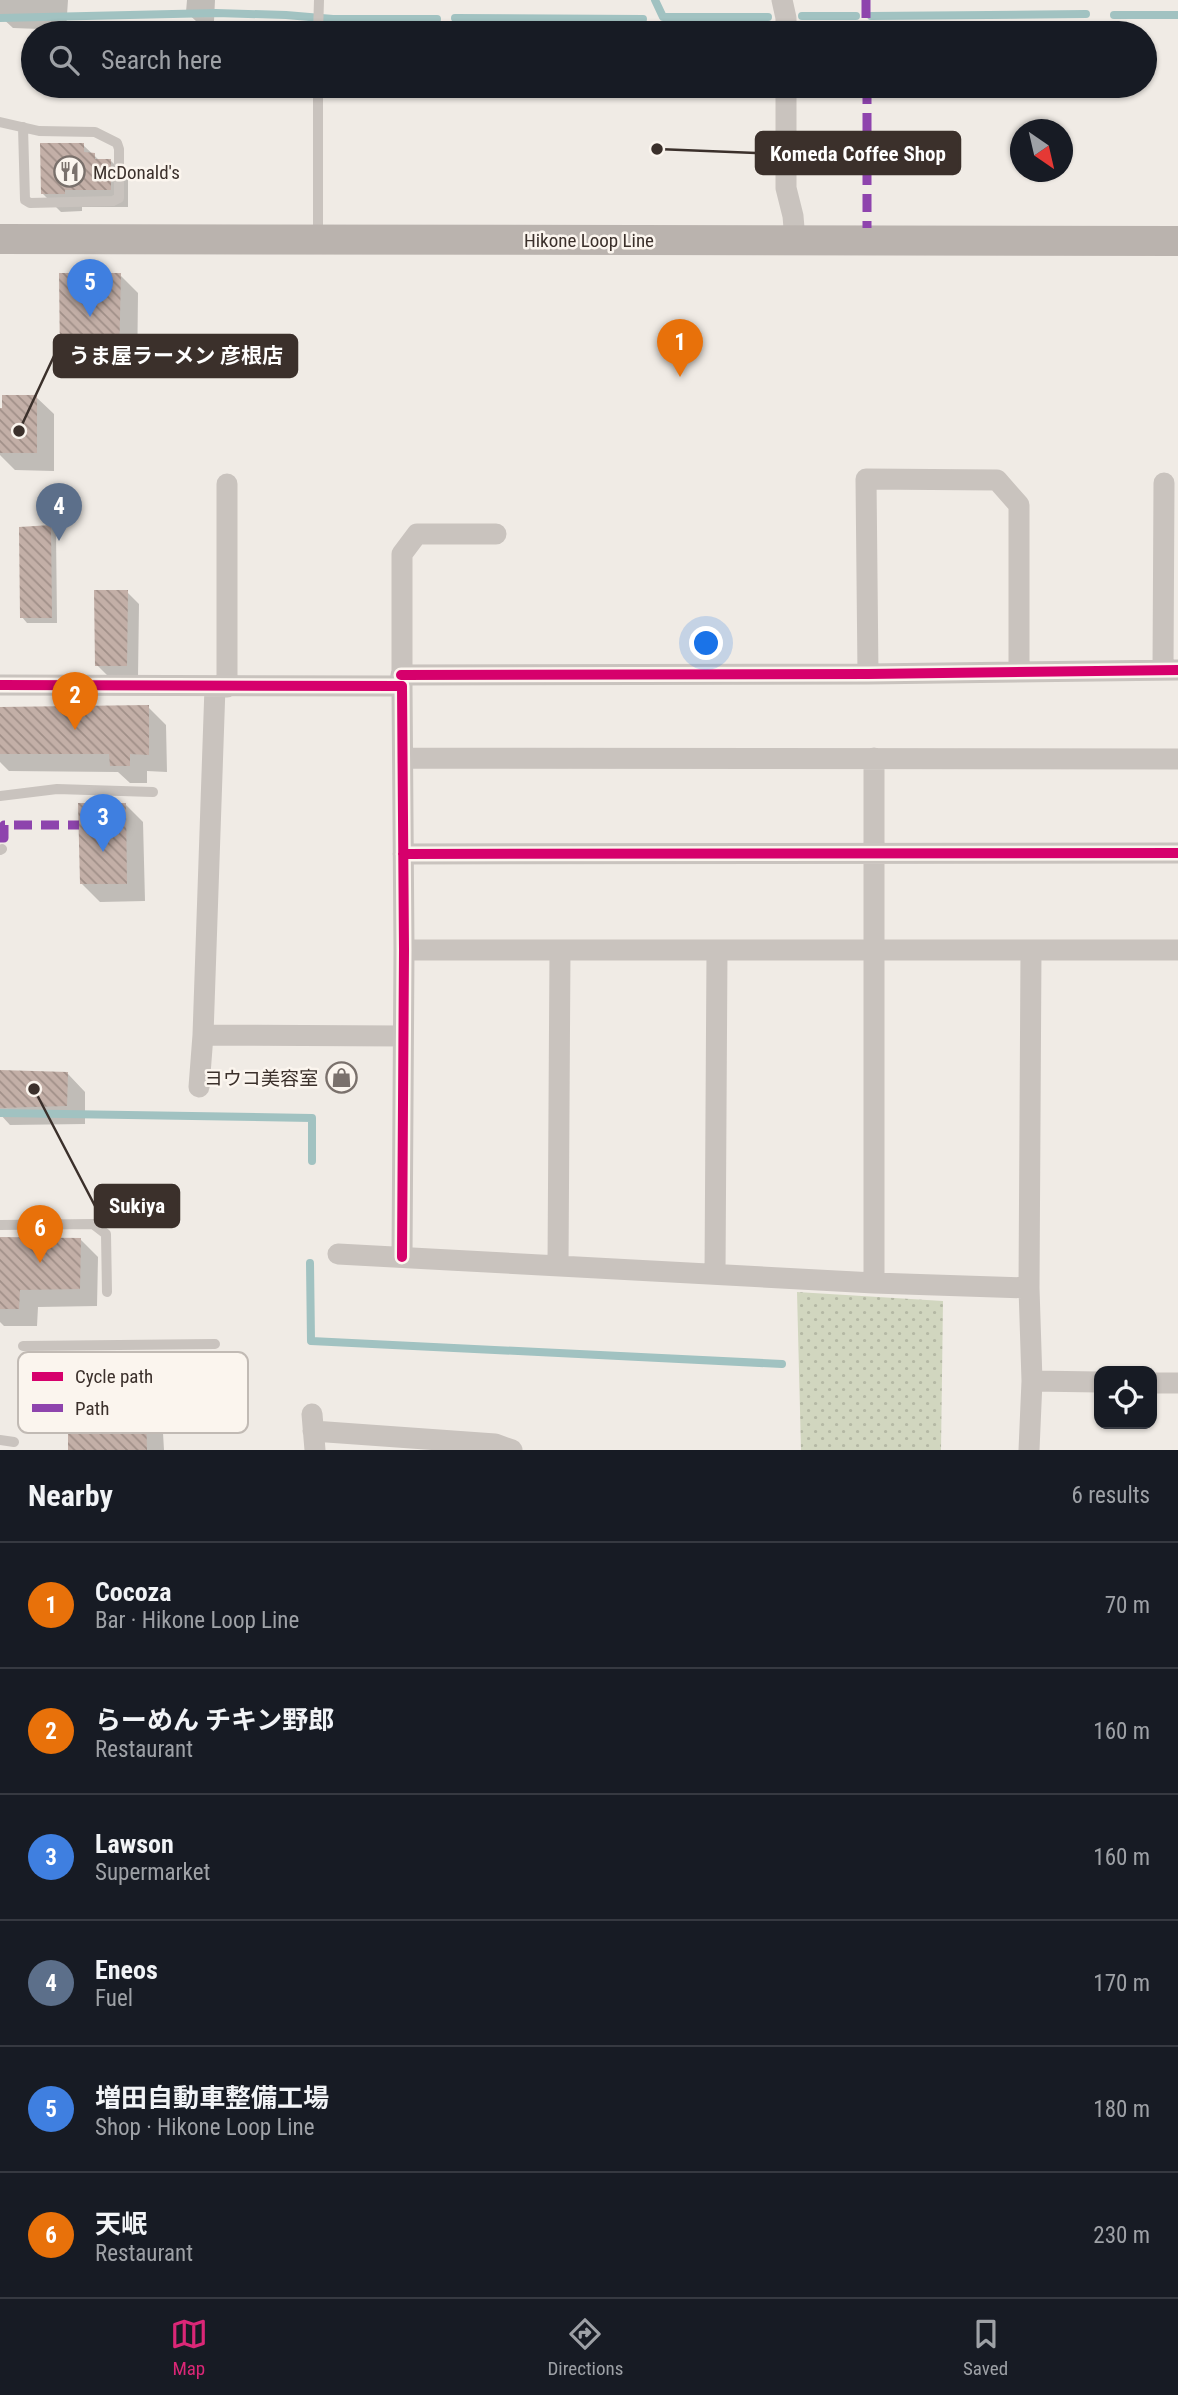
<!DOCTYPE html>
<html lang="en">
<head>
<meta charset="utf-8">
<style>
  :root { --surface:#171b24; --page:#20242c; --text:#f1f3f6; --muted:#9ea1a6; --line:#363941; --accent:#db2777 }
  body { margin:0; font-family:"Roboto Condensed","Noto Sans JP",sans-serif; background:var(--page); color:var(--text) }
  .controls { position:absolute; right:21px; bottom:21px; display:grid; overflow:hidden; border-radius:14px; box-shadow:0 2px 5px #0004 }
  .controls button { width:63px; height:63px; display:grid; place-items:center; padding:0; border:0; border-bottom:2px solid var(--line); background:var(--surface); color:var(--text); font:35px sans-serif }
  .compass { position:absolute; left:1010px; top:119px; width:63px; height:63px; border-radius:50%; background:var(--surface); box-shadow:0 2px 5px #0004; rotate:146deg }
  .you { position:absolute; left:707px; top:644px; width:24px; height:24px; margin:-18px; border:5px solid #fff; border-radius:50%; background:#1a73e8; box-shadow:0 0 0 10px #1a73e833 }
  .badge { display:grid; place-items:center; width:46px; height:46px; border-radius:50%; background:var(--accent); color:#fff; font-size:23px; font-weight:700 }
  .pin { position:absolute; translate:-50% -58px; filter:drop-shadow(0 2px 4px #0008) }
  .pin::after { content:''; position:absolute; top:37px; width:24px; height:21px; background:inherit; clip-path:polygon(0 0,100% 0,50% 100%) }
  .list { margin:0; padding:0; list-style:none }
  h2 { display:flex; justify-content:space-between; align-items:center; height:91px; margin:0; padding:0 28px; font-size:30px }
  h2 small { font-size:23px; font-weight:400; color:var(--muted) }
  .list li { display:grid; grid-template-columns:46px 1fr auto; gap:21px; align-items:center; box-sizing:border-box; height:126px; padding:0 28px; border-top:2px solid var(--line) }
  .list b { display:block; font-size:26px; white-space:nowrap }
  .list p { margin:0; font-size:23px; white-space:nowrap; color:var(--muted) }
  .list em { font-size:23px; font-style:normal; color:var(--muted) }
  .icon { flex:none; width:38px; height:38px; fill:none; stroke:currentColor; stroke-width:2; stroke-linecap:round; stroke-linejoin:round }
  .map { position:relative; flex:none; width:1178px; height:1450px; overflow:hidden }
  .search { position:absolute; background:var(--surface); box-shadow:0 2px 5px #0004; left:21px; right:21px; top:21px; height:77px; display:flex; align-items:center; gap:18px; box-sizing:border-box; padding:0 24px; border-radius:38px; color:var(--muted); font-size:26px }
  .sheet { height:847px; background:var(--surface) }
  nav { display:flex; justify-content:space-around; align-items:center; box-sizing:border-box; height:98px; border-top:2px solid var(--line); background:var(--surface); font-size:19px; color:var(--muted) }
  nav a { display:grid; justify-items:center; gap:4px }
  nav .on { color:var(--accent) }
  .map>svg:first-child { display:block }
  .grass { fill:url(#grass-dots) }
  .shadow { fill:#0003 }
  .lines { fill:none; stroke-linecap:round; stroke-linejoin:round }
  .stream { stroke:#a1c2c1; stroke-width:8 }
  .building { fill:url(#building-back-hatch) }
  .lane { stroke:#c9c3be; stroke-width:10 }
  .street { stroke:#c9c3be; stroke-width:21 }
  .secondary { stroke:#bab3ae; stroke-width:30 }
  .quiet { stroke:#8e44ad; stroke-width:9; stroke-dasharray:18 9; stroke-linecap:butt }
  .cycleway-casing { stroke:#fbf5ee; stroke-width:15 }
  .cycleway { stroke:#d6006c; stroke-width:10 }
  .labels { text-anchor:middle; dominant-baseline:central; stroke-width:5; stroke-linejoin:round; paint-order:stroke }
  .poi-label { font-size:19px; fill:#3b302b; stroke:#fbf5ee; text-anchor:start }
  .street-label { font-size:19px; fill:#3b302b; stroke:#fbf5ee }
  .key { fill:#fbf5ee; stroke:#c1bab4; stroke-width:2 }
  .key-label { font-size:19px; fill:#3b302b }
  .leader { fill:none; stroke:#3b302b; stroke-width:2.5 }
  .callout-dot { fill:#3b302b; stroke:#fbf5ee; stroke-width:2.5 }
  .callout { fill:#3b302b; stroke:#3b302b; stroke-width:2.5 }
  .callout-label { font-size:21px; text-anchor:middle; font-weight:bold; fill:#fff }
</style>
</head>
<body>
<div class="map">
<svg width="1178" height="1450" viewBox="0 0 1178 1450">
  <defs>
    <pattern id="grass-dots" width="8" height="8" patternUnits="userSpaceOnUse" patternTransform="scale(1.75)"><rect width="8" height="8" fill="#d1d6bf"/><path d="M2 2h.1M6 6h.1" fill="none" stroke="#b4b8a4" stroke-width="1.8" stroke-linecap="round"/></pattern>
    <pattern id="building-back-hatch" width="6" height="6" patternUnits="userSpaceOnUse" patternTransform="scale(1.75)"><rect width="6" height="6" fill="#c3afa7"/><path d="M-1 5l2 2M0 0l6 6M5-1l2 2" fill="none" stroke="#a08f88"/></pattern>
  </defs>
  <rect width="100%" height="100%" fill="#f0ebe5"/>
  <path class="grass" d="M797,1292L943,1301L941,1450H801Z"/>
  <path class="shadow" d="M0,0H68L66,30L13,28L0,16Z
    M187,0H215L214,21H196L186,12Z
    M83,145L100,161L110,160L128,178V207H82V211L61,212L43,194Z
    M120,275L138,293L137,378H80L62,360Z
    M36,397L54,414V471L15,470L0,455V410Z
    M51,527L56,532L57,623H27L22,617Z
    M127,592L139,604L138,677H109L97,665Z
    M148,707L166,725L167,772L147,771V783H130L118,772L9,771L0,762V708Z
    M125,804L143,822L145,901L100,902L82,884Z
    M0,1072L68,1074L85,1092V1124L10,1125L0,1114Z
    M0,1239H80L98,1257L97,1306L38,1307L37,1326H4L0,1322Z
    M145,1415L163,1433L164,1450H70V1423L112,1422Z"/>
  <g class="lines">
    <path class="stream" d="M655,0L663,17H768
      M1114,15H1178
      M802,16H856
      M871,16L1086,14
      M0,18L216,13L286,15L333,19H437
      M455,18L643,19
      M0,1113L312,1118V1161
      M310,1263L311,1341L782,1364"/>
  </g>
  <path class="building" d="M40,143H84V152L95,153V159H111V190H65V194H41Z
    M59,273H121L119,361H60Z
    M2,395H37V453H0V408H2Z
    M51,525L52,618H20L19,527Z
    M94,590H128L127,666H95Z
    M149,705V755L130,754V766H110L109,754H0V707Z
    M78,803H126L127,884H80Z
    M0,1070L68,1072L67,1106L0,1108Z
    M0,1237L81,1238L80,1289L20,1290L19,1309H0Z
    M111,1413H146L147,1450H68V1421L110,1420Z"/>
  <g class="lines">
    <path class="lane" d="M318,33L319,0
      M0,122L39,131L95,132L117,143L119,149V198L113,201L30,203L25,200L23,127
      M318,237V86
      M0,796L57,789L153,792
      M0,850L2,849
      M0,1225L93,1224L106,1234L107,1292
      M23,1346L215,1344
      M0,1440L14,1442"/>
    <path class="street" d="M782,0L786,18V33
      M786,86V188L793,216L795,240
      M227,484V687
      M1163,670L1164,483
      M868,674L866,479L997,480L1019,505V671
      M401,675L868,674L1178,670
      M0,685L402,686L404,950L402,1257
      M402,686V554L417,534H496
      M215,687L203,1035L402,1036
      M403,758L1178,759
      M403,854L1178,853
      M404,950H1178
      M199,1087L203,1035
      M338,1254L874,1283L1029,1288
      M558,1266L560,950
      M715,1274L717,950
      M874,1283V758
      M1032,1381L1099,1382
      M1152,1383H1178
      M312,1414L315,1450
      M313,1431L495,1444L512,1450
      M1029,1450L1032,1381L1029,1288L1031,950"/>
    <path class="secondary" d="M0,239L1178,241"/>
    <path class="quiet" d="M866,0V33
      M867,86V228
      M0,838H4V825H79"/>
    <defs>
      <path id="cycleway" d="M401,675L868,674L1178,670
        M0,685L402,686L404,950L402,1257
        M403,854L1178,853"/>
    </defs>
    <use href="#cycleway" class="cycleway-casing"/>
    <use href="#cycleway" class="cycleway"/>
  </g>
  <defs>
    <symbol id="restaurant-ring" viewBox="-11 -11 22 22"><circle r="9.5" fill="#fbf5ee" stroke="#7a716c" stroke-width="1.5"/><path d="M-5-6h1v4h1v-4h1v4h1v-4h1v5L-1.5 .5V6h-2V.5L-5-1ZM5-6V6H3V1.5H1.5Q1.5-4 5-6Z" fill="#7a716c"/></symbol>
    <symbol id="shop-ring" viewBox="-11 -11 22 22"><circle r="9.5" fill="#fbf5ee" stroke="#7a716c" stroke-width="1.5"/><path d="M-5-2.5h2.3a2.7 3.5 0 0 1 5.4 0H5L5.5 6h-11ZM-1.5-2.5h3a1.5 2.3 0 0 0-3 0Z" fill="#7a716c"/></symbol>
  </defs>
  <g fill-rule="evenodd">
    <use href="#restaurant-ring" x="52" y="154" width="35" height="35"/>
    <use href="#shop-ring" x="324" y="1060" width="35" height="35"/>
  </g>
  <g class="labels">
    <g class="poi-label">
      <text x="93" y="172">McDonald's</text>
      <text x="318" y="1078" text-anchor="end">ヨウコ美容室</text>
    </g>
    <g class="street-label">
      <text x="589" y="240">Hikone Loop Line</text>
    </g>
  </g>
  <rect x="18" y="1352" width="230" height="81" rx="10" class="key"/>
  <rect x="32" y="1372" width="31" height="9" fill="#d6006c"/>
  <rect x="32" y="1404" width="31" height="8" fill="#8e44ad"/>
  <g class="key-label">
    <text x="75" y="1383">Cycle path</text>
    <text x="75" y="1415">Path</text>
  </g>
  <path class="leader" d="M657 149L756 153M19 431L54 356M34 1089L95 1206"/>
  <g class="callout-dot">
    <circle cx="657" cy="149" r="7"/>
    <circle cx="19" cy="431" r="7"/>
    <circle cx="34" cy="1089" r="7"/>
  </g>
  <g class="callout">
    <rect x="756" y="132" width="204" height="42" rx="7"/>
    <rect x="54" y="335" width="243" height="42" rx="7"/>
    <rect x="95" y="1185" width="84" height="42" rx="7"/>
  </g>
  <g class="callout-label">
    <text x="858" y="161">Komeda Coffee Shop</text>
    <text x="176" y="363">うま屋ラーメン 彦根店</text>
    <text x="137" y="1213">Sukiya</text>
  </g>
</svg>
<div class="controls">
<button><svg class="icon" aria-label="locate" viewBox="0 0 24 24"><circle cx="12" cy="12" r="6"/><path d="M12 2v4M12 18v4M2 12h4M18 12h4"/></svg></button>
</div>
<svg class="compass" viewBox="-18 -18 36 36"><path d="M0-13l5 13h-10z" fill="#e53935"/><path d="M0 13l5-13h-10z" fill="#9ea1a6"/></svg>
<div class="you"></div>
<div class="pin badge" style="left:680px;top:377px;background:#e8710a">1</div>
<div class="pin badge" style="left:75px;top:730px;background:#e8710a">2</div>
<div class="pin badge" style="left:103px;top:852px;background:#3f7fe0">3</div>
<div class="pin badge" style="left:59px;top:541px;background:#5c6f8a">4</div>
<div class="pin badge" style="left:90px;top:317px;background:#3f7fe0">5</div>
<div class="pin badge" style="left:40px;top:1263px;background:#e8710a">6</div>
<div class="search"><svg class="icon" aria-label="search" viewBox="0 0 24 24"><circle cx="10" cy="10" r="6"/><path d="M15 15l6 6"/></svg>Search here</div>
</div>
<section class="sheet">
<h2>Nearby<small>6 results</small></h2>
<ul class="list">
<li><span class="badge" style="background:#e8710a">1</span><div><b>Cocoza</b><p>Bar · Hikone Loop Line</p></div><em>70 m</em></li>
<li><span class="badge" style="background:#e8710a">2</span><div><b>らーめん チキン野郎</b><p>Restaurant</p></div><em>160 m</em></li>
<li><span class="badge" style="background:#3f7fe0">3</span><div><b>Lawson</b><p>Supermarket</p></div><em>160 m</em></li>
<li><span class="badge" style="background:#5c6f8a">4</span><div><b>Eneos</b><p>Fuel</p></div><em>170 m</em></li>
<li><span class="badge" style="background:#3f7fe0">5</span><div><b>増田自動車整備工場</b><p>Shop · Hikone Loop Line</p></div><em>180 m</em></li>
<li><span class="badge" style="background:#e8710a">6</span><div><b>天岷</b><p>Restaurant</p></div><em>230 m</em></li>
</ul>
</section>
<nav>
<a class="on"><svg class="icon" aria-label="map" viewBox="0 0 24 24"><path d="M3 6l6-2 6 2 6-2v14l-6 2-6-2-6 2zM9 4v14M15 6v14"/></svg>Map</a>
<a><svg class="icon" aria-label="directions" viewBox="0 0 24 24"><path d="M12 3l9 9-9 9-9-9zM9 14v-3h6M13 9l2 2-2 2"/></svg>Directions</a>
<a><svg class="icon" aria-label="saved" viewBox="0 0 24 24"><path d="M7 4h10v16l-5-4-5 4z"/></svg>Saved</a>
</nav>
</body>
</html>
